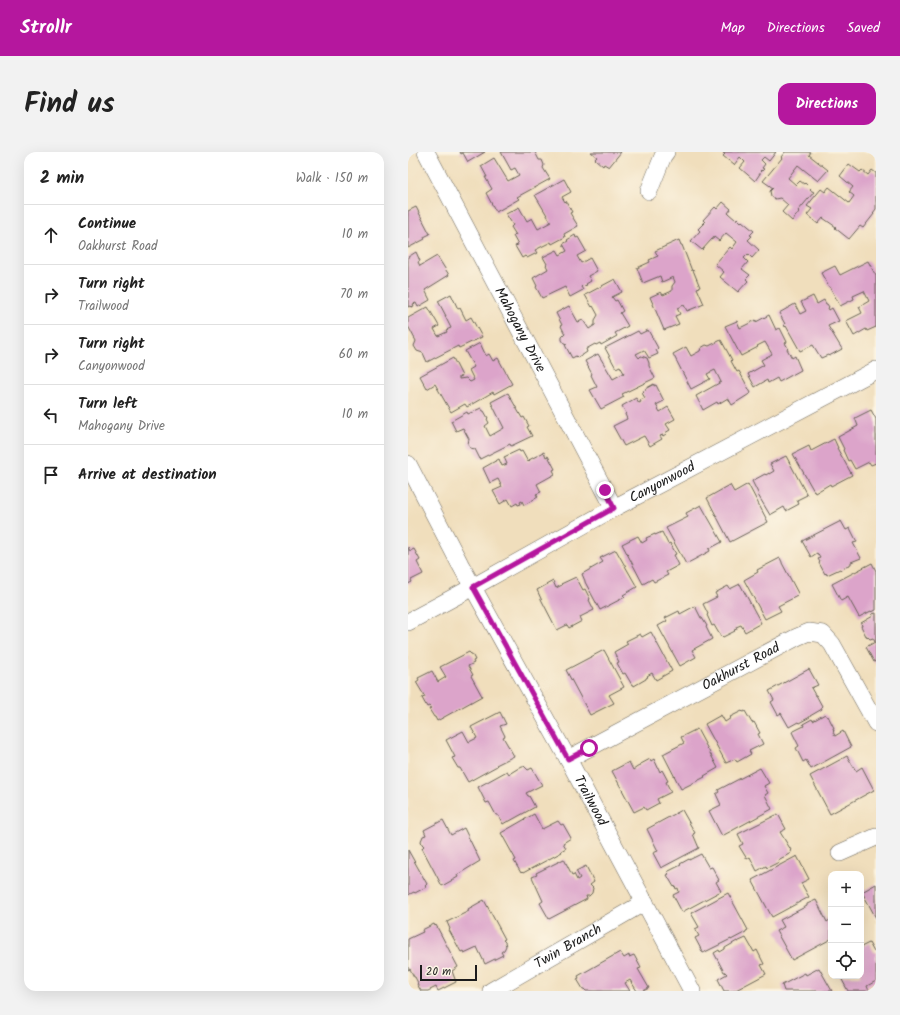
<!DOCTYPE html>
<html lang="en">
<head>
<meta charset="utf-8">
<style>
  :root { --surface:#fff; --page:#f2f2f2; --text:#222; --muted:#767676; --line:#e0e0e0; --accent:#b5179e }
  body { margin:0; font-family:Kalam,sans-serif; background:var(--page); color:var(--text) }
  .controls { position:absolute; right:12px; bottom:12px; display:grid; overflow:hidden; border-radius:8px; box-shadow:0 4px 16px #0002 }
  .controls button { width:36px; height:36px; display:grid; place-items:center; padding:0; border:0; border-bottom:1px solid var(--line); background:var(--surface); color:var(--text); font:20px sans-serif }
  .scale { position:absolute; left:12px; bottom:10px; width:57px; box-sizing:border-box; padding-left:4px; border:2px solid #1c1c1c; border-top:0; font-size:11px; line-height:14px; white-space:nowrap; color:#1c1c1c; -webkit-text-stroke:3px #fcf5e5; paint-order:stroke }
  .stop { position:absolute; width:12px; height:12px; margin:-9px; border:3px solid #b5179e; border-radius:50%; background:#fff }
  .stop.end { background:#b5179e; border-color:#fff; box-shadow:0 1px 4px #0008 }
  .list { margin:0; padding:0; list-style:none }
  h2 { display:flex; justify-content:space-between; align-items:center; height:52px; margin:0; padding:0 16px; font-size:17px }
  h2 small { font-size:13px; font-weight:400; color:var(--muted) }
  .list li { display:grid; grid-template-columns:26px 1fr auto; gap:12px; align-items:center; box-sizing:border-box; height:60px; padding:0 16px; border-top:1px solid var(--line) }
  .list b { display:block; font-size:15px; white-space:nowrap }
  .list p { margin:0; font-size:13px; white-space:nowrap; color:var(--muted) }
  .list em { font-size:13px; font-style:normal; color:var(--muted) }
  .icon { flex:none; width:22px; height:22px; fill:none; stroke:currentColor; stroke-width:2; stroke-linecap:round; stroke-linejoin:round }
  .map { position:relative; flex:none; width:468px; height:839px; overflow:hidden; border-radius:12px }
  header { display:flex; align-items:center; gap:24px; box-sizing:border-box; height:56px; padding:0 20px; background:var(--accent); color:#fff }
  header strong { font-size:19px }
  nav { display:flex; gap:22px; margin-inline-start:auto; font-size:14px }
  .intro { display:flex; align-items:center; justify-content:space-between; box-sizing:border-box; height:96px; padding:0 24px }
  h1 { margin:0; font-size:28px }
  .button { padding:10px 18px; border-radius:12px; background:var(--accent); color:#fff; font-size:14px; font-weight:700 }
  main { display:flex; gap:24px; padding:0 24px }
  aside { flex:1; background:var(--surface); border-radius:12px; box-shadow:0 4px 16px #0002 }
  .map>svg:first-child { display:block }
  .building { fill:#dca4ca }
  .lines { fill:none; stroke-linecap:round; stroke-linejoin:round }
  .street-casing { stroke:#666054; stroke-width:18 }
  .street { stroke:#fff; stroke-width:17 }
  .route { stroke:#b5179e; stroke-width:5 }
  .labels { text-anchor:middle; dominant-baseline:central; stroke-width:3; stroke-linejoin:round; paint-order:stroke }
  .street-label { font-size:14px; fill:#1c1c1c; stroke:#fcf5e5 }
</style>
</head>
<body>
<header>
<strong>Strollr</strong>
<nav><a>Map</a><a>Directions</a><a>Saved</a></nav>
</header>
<div class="intro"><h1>Find us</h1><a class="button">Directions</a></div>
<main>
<aside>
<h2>2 min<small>Walk · 150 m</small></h2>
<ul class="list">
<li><svg class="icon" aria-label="ahead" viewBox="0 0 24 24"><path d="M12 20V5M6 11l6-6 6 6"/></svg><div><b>Continue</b><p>Oakhurst Road</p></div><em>10 m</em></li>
<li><svg class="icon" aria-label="right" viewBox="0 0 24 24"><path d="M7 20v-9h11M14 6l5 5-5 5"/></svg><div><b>Turn right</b><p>Trailwood</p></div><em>70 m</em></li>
<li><svg class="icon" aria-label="right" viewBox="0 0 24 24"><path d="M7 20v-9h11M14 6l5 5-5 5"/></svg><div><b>Turn right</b><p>Canyonwood</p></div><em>60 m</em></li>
<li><svg class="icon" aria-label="left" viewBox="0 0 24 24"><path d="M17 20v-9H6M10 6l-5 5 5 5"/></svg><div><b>Turn left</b><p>Mahogany Drive</p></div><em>10 m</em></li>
<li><svg class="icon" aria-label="arrive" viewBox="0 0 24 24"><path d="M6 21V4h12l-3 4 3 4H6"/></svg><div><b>Arrive at destination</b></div></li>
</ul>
</aside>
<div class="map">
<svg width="468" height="839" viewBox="0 0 468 839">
  <rect width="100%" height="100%" fill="#fcf5e5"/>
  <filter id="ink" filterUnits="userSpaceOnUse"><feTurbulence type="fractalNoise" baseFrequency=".025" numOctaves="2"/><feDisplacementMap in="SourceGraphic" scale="8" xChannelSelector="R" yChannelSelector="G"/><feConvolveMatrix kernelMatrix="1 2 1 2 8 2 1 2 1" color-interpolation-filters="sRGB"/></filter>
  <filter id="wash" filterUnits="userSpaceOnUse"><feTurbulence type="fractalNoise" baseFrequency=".012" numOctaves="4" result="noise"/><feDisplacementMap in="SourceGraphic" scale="16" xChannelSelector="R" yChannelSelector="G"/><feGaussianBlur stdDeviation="0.9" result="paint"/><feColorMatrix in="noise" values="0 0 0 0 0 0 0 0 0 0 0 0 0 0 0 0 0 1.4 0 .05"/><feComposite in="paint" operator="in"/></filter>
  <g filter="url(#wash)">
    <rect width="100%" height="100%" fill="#f0debc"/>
    <g id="blocks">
      <path class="building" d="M52,0H77L60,10L55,1L53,2Z
        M93,0H127L131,8H134L136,13L135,16L142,27L109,45L111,47L88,60L78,41L84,37L77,25H79L73,14L86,6L100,29L111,23L107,16L103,18Z
        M183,0H213L201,15L196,12L195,14L187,7L189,5Z
        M316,0H368L361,9L356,5L353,8L357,12L354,16L356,17L354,19L353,18L352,19L353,20L347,29L332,16L337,10L332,5L326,13L315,4L317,2L315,1Z
        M377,0H403L401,3L420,18L410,29L390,13L380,26L388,33L392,29L396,32L397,31L403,37L402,38L406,40L390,59L391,60L384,69L374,60L380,53L372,46L367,47L363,44L362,39L365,36L355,29L374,6L373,5Z
        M441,12L452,20L454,18L460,23L464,18L468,21V57L465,61L466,62L455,76L452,74L441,87L427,76L428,75L415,66L410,72L399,63L404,57L399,54L413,37L417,40L421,35L441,51L446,44L441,40L445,35L432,24Z
        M156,27L163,40L154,45L157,50L158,49L164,60L162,61L170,74L156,82L157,85L144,92L143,90L127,98L129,101L119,106L117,104L114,106L107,94L110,93L105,84L108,83L103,75L105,73L98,62L111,55L119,69L124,66L130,77L143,70L127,43Z
        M315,50L323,57L320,61L328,68L329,66L333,70L334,69L346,79L342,83L344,84L340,88L351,98L344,106L340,102L336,106L340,110L334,117L342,123L338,127L340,129L330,140L312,125L316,120L307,112L322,95L324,97L329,90L318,81L311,89L306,85L305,87H304L294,98L283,89L292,79L290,77L297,70L295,68L307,55L309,57Z
        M8,55L22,82L16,85L17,87L0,96V59Z
        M167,83L168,86L170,85L178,99L169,104L173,111L182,106L189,119L180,124L183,129L178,132L179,133L176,134L175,133L173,135L175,138L162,145L157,135L134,146L128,135L129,134L125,126L140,117L138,113L139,112L135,105L149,98L152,103L159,99L155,92L160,89L159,88Z
        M271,88L273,93H274L284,119L285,118L292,135L289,136L296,152L279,159L276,153L269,156L272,162L267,164L271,172L256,178L242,145L253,140L255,143L264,139V134L267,130L265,125L254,130L252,124L235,131L229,116L242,110L241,108L250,104L247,99Z
        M8,100L12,109L10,110L12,114L29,104L41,123L17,138L22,148L10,155L8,151L5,152L6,154L3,155L2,154L0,155V105Z
        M460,109L468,124V175L459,179L458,177L446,184L438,169L454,161L451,155L461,149L456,139L445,144L446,147L432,154L422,135H421L413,121L427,114L432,123Z
        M207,127L214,140L204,145L207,149L209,148L215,159L212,161L220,174L207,181L209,184L193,193L192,191L188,193L187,192L178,197L179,200L170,206L168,204L164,206L157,193L159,192L156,191L154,188V185L157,182L153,174L154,173L148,161L161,154L170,170L175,168L181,177L187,173V168L190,163L185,154L184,155L177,143Z
        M43,142L50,157L52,156L58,168L63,165L74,185L51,196L50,194L19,210L15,201L9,199L6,194L8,189L0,174V166L20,155L31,174L26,177L30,184L39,180L38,178L43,176L37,164H38L30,149Z
        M405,144L409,152L416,148L418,152H419L421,155L420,156L421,158L424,156L431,169L420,174L434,197L421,204L420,203L413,206L405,193L392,199L378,174L377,175L376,172H377L371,161L387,152L392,162L398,159L393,150Z
        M361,163L368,178L372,176L379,190L377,191L380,196L379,197L384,206L387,204L393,218L371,230L369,226L360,231L359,228L347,235L340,222L356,213L353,208L364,202L357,190L349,194L350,195L333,204L317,174L329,169L332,176L348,168V170Z
        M240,178L250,196L248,198L250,202L241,206L236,198L228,202L231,206L233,204L239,206L241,211V214L247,226L214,242L216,245L193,257L182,238L189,235L183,223L184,222L177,209L190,202L205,227L216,221L212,214L208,216L197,196L230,179L232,182Z
        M313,188L324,208L323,209L329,220L331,219L343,241L324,253L320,246L310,252L309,250L295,258L288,244L313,230L307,218L299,222L302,227L283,237L265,202L278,195L283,204L292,199L293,196L298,193L301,194Z
        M72,191L78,204L81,202L85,209L90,206L104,232L86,242L85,240L59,255L57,252L43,260L27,232L19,237L12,224L45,206L54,224L51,225V227L58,226L62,230L66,228L61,218L66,215L57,199Z
        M246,232V234L248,233L256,249L248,253L252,260L260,255L267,267L258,272L262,278L257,281L258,282L255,284V283L252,284L254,287L242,294L236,284L216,294L205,274L219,267L217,262L218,261L214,254L228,246L231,251L233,250L232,248L237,246L234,241L236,240L235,239L238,238L237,237Z
        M100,241L114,266L116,265L121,274L119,275L124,284L103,294L102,292L72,307L67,297L62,296L60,292L61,287L55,276L48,279L43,269L59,260L60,262L73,256L75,259H76L80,266L79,267L81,271L77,274L82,284L96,276L83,250Z
        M463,258L468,267V311L463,313L461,310L447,317L442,308L440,309L435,298L436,297L430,285L450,274L447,266Z
        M426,287L430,296H429L444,323L423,334L422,332L407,341L385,302L401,294L403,299Z
        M111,298L112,300L114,299L120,310L122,308H121L136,300L138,305L140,304L147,317L145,318L147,322L129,332L133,340L128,342L130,345L116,353L114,349L112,350L113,352L110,353L109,351L104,354L100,347L92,352L85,339L94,335L90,327L82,331L75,316L91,307L94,314L99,312L96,305Z
        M378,304L399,343L389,348L391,352L378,359L376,355L362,363L350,343H351L344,329L357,322L358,323L361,321V322L366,319L362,312Z
        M340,332L360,370L322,390L299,346L322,333L326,340Z
        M293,353L314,390L301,397L302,399L278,412L258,376L280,365L278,361Z
        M433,369L438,378L442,376L449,390L445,391L453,406L443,410V412L440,413V414L433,418L432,417L419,423L418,421L417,422L411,411L412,410L410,407L412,406L409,401L403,405L394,389Z
        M254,380L260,392L262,391L268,402L266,403L271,413L258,420L260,423L246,430L244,427L235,432L214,392L230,384L234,391L239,388L238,386L247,382V383Z
        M0,395L2,399L6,397L12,408L9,410L15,422L3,428L4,430L0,432Z
        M208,398L229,435L215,443L217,445L192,458L177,430V429L174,422L195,410L192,406Z
        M372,406L374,410V411L391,443L370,454L373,459L357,467L336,428L350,420L349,418Z
        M464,411L468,419V458L464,460L463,459L451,465L440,445L433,449L424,432Z
        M168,425L175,438L177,437L182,447L181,448L186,458L172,465L174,469L161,476L159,473L149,478L134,449L129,438L145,429L148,436L154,433L153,432Z
        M332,432L353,471L337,480L333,473L328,475L329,477L326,478L327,479L315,485L314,484L313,485L306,473L304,474L299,463L300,462L295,452L309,445L307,441L320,434L322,437Z
        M287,454L293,466H294L299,474L298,475L304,487L284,498L288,505L272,514L250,474L259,469L257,466L271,459L272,462Z
        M468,461V509L466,510L458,495L467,490L465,486L462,487L460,485L459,486L453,474H454L453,471L465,464L464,462Z
        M243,480L264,519L248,528L244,521L239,524L240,525L238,526V527L226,534V533H224L217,521L215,522L209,511L211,510L206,500L220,492L218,489L232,482L234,485Z
        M196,498L216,535L201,543L206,551L182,563L158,518Z
        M61,500L63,502H64L67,508L65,509L66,511L60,514L65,523L63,524L74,544L29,569L27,565H26L21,557L23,556L21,554L19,555L14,546L17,545L8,530L11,528L10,526L24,519L30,530L38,525L32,515Z
        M401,517L410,533L403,536L407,543H408L414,554L413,555L414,557L402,564V565L391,571L390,570L381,575L373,561L370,563L363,550L366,548L361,539Z
        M334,559L335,560L337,559L344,571L346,570L352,581L350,582L355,592L341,599L343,602L329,610L327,607L318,611L297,572L313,563L317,570L323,566L322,565Z
        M92,560L98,572L92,574L97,584L95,585L106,604L88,613L89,614L60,630L52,616H50L44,606L47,605L38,588L55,579L61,590L69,586L63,575Z
        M417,562L419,565L420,564L426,576H425L426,579L425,580L427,584L435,579L443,595L403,617L398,608L395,610L388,596L391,594L384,580L396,574L395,572L404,567L405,569Z
        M289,577L310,616L296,624L297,625L273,637L255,602L276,591L273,585Z
        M439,604L448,619L454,615L466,638L422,662L402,624Z
        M242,607L243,609L246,607L252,620L254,618L260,629L258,630L263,640L249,647L251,651L238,658L236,655L226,660L204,619L221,610L225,618L231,614V613Z
        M114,614H116L120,618L124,616L134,633L118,641L120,644H121L127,655L100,670V669L95,672L90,663H88L81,650L78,651L70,635L99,619L101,622Z
        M352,616L361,631L356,634L360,641L357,643L364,657L314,684L301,659L313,653L308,642L311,640L310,638Z
        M274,658L287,681L285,682L291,696L253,716L245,701L250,699L239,677Z
        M126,662L134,677L150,669L153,673L155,672L163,686L155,691L158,696L153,699L154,700L115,721L114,720L113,721L106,709L108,708L93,681Z
        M370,662L378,677L372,680L383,698L382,699L383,701L370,708L371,710L359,716L358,714L349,719L342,705L339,707L331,694L335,692L330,682Z
        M35,668L43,683L56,676L72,709L49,723L50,725L34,734L14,696L16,694L14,692L13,689L15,684L18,683L16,678Z
        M0,698L19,732L17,734L18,735L7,741L6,740L0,743Z
        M293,702L301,716L304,715L311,728L308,730L313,739L274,760L265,743L271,740L270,736L268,737L267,734L266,735L259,723L261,722L259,720L273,713L272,712L281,707V708Z
        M389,704L401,727L393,731L401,745L364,765L344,728Z
        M156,707L164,723L166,722L169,728L172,726L168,719L178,714L186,730L182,733L185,736L184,741L181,744H178L179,747L141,767L132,751L135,749L124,725L129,723L128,721Z
        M468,732V766L454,740Z
        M320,741L340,778L338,779V780L323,788V787L295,801L287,786L291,784L287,777L291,775L283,761Z
        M76,748L97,787L95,788L97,790L98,794L96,798L93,800L95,803L77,812L69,795L56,801L55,799L53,800L41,778L42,777L39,770L61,759L60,757Z
        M408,748L419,770L423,767V787L384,808L368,779L376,775L372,768L399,754V752Z
        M26,772L27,774L28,773L50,815L44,819L48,830L30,839L28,835L20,839H13L9,832L10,831L7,825H6L2,817L0,818V787L15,780L14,778Z
        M338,786L346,800L349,798L356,812L353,813L358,822L326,839H316L310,827L319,822L317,820H316L306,801L311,798L312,800L317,797V796L329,789V790Z
        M461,791L466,800H467L468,801V829L459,834L461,839H440L432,824H453V795Z
        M212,800L216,806L221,803V805L226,803L233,816L230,817L241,836L235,839H229L222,828L217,831L222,839H178L176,837H175L169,827L171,826L170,824Z
        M411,816L424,839H376L374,833L397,821L398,823Z"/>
    </g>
  </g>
  <g filter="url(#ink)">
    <use href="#blocks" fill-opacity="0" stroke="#666054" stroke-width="1"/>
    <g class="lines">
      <defs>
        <g id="street">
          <path id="s1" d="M18,0L206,356"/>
          <path d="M241,39L255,4L258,0"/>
          <path id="s2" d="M0,312L52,412L160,607L284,839"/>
          <path id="s3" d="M0,470L65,435L206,356L468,218"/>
          <path id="s4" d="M160,607L389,485L401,480L415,482L424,492L468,571"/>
          <path d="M432,701L468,685"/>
          <path id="s5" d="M83,839L237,750"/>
        </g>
      </defs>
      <use href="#street" class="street-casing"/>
      <use href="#street" class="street"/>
    </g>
  </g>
  <g class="lines" filter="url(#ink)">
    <path class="route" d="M181,596L160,607L65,435L206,356L197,338"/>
  </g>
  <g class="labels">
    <g class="street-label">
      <text stroke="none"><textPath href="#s1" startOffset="201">Mahogany Drive</textPath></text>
      <text stroke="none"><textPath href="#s3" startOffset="290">Canyonwood</textPath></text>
      <text stroke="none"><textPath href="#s4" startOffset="196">Oakhurst Road</textPath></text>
      <text stroke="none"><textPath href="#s2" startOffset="383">Trailwood</textPath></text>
      <text stroke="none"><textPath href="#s5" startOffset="89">Twin Branch</textPath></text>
    </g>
  </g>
</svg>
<div class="controls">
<button>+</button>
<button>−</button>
<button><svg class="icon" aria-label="locate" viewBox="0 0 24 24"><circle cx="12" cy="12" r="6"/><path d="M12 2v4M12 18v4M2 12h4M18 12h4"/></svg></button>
</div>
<div class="scale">20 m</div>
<div class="stop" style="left:181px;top:596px"></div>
<div class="stop end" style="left:197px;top:338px"></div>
</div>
</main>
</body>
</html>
